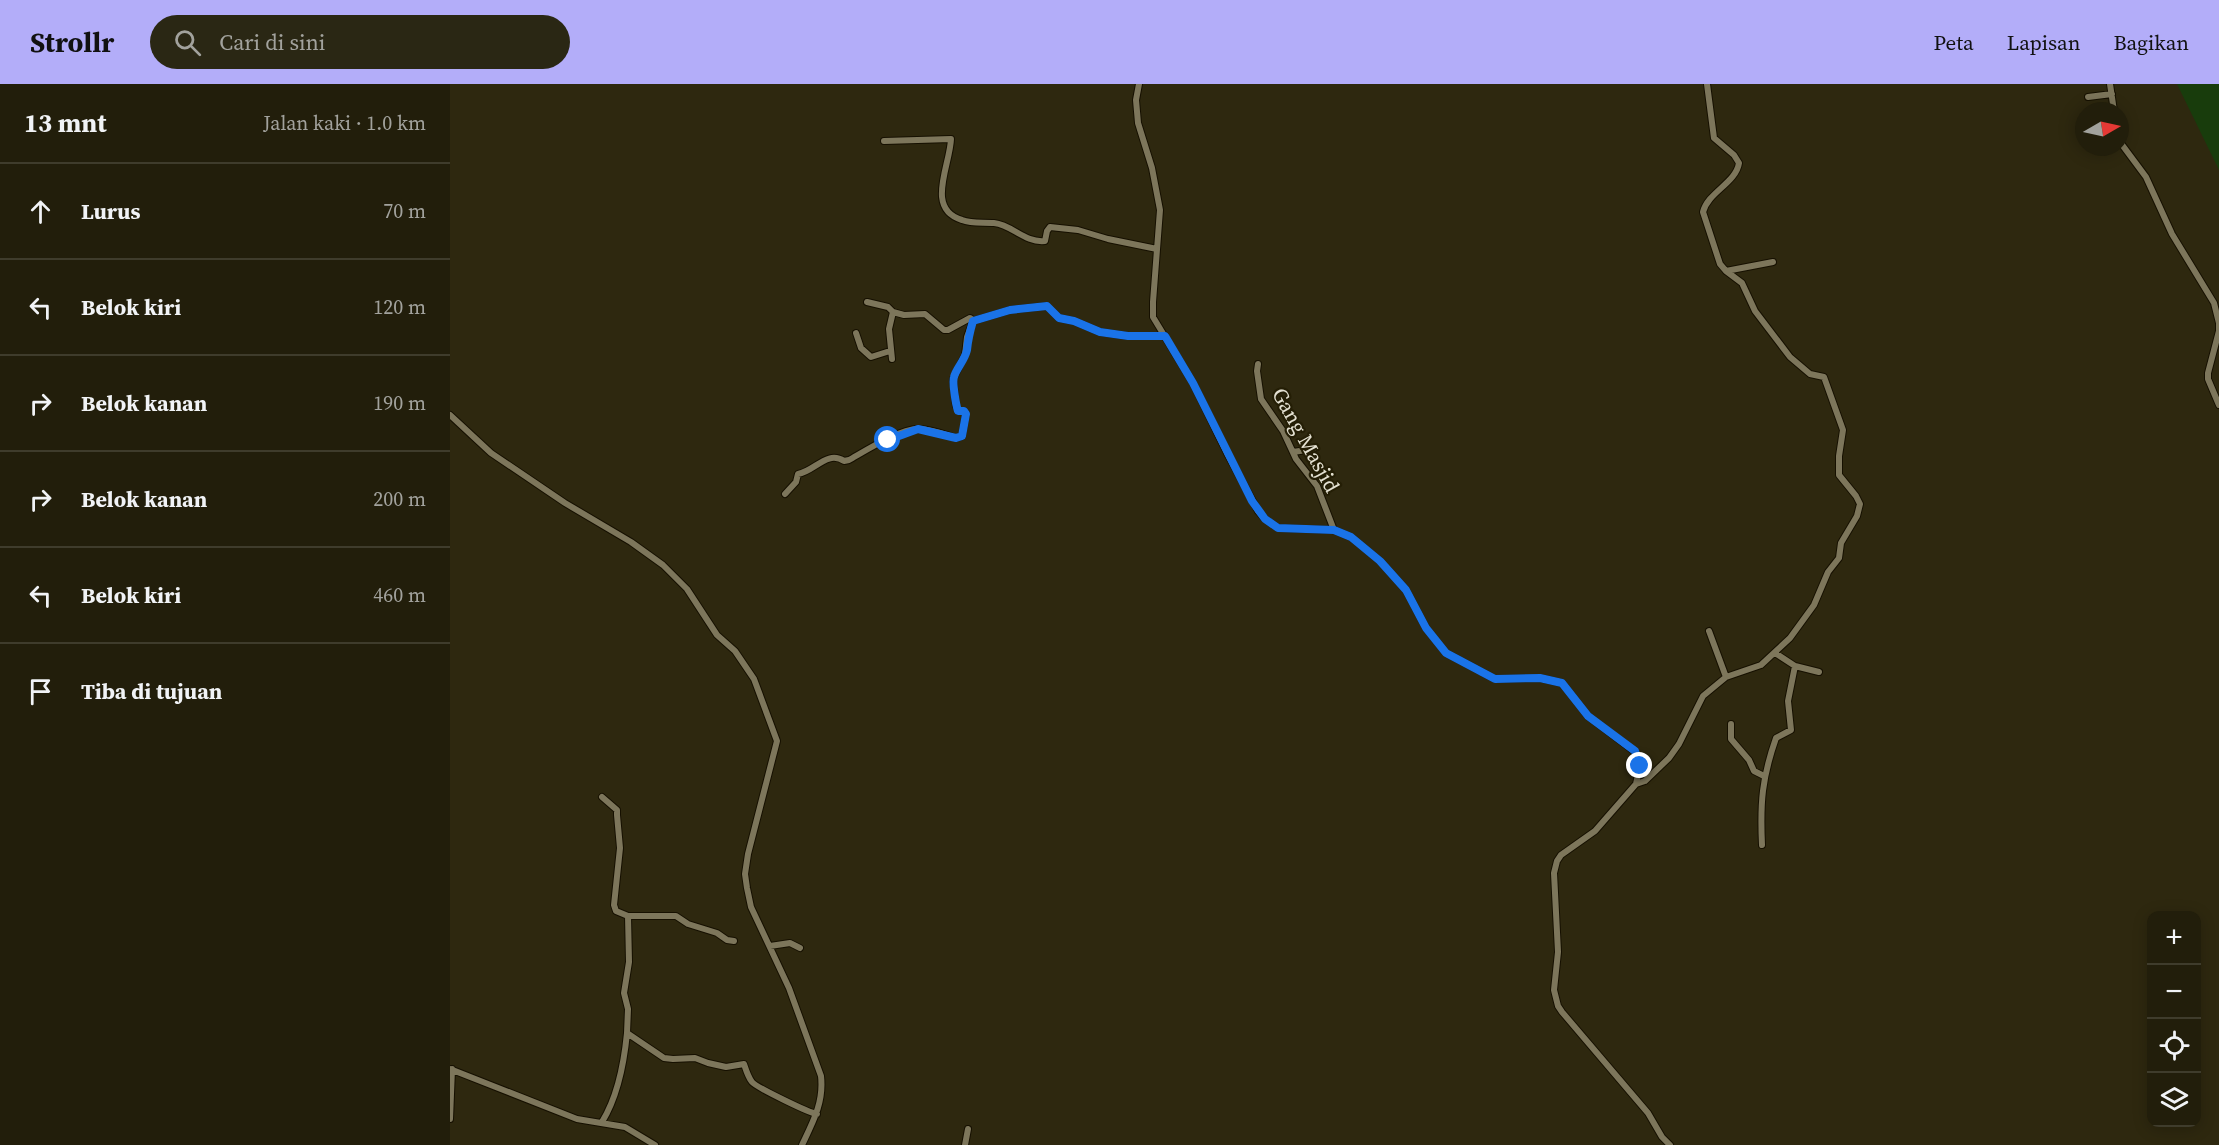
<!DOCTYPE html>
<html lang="id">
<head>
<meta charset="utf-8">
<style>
  :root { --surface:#221e0b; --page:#2a2714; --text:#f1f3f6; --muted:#a2a29d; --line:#3f3c2c; --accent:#b3adf9 }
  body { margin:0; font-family:"Source Serif 4",serif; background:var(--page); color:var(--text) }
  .controls { position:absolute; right:18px; bottom:18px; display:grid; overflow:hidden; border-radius:12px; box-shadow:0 3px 15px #0003 }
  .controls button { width:54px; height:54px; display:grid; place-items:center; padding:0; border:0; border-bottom:2px solid var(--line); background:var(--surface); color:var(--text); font:30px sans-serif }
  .compass { position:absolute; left:1625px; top:18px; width:54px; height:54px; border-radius:50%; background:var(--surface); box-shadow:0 3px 15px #0003; rotate:81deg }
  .stop { position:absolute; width:18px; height:18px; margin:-14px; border:4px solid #1a73e8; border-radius:50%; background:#fff }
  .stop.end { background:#1a73e8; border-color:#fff; box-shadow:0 2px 6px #0008 }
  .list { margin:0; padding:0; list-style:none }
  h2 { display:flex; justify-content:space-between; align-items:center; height:78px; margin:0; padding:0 24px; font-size:26px }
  h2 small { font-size:20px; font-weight:400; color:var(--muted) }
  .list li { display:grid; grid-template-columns:39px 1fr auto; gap:18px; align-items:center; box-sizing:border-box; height:96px; padding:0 24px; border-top:2px solid var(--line) }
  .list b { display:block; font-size:22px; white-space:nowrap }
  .list em { font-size:20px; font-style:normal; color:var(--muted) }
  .icon { flex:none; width:33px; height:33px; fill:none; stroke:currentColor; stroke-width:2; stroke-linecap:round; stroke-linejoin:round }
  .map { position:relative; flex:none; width:1769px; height:1061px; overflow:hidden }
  header { display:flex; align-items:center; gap:36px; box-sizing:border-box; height:84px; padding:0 30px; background:var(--accent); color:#111 }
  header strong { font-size:28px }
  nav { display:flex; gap:33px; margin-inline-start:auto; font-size:21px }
  .search { width:420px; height:54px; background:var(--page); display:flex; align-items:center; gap:15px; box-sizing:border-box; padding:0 21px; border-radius:33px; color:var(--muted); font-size:22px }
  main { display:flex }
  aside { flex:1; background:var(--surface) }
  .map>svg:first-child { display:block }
  .green { fill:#183c0c }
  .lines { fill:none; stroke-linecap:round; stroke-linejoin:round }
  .minor-casing { stroke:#161000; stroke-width:8 }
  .minor { stroke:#7d765b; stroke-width:6 }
  .route { stroke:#1a73e8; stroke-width:8 }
  .labels { text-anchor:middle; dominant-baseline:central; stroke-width:4.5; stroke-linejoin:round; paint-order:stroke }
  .street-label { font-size:21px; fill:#e4e1d2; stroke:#241e05 }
</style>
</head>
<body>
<header>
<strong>Strollr</strong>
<div class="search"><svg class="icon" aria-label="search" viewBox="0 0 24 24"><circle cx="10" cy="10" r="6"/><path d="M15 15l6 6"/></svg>Cari di sini</div>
<nav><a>Peta</a><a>Lapisan</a><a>Bagikan</a></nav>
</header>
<main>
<aside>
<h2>13 mnt<small>Jalan kaki · 1.0 km</small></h2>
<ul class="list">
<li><svg class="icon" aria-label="ahead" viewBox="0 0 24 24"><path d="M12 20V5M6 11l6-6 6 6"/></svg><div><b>Lurus</b></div><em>70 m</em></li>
<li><svg class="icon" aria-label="left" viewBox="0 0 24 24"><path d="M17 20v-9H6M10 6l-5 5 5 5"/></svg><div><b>Belok kiri</b></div><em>120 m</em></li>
<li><svg class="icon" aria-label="right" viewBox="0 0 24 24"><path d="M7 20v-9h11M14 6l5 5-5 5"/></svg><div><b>Belok kanan</b></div><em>190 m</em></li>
<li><svg class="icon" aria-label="right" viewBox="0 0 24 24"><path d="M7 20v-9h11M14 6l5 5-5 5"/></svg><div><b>Belok kanan</b></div><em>200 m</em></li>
<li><svg class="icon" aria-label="left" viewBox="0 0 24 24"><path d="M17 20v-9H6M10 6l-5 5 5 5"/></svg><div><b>Belok kiri</b></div><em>460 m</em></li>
<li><svg class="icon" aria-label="arrive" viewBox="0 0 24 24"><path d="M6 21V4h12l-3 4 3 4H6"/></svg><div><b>Tiba di tujuan</b></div></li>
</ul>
</aside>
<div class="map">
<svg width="1769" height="1061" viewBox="0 0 1769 1061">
  <rect width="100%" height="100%" fill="#2e280f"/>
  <path class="green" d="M1727,0H1769V86Z"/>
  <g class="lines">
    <defs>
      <path id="minor" d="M689,0L686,16L688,39L702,84L710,126L703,218V233L743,299L777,369L808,427L815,435L828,444L884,446L901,453L930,477L956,506L976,544L996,569L1045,595L1090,594L1112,599L1138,632L1184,667L1190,682L1186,700L1145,747L1111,771L1107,777L1104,789L1108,868L1104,906L1108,922L1112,928L1198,1029L1212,1053L1220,1061
        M1660,0L1664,27
        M1638,13L1662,10
        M434,57L501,55C500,82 475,125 512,136C522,140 533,138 544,139C563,141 574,159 595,157L597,147L600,143L628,146L658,155L707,165
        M1670,58L1696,93L1722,150L1764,219L1769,239V247L1758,289V295L1769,321
        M1276,187L1323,178
        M417,218L438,223L443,228
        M406,249L411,264L421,273L440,267
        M442,275L439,245L443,228L454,231L475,230L494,246H498L520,234L524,237
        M808,280L807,287L811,315L833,347L846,375L867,402L884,446
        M0,331L41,369L115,419L181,458L213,481L237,505L267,551L285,567L304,595L327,657L298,770L295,790L297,804L301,823L339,904L371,992C374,1018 363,1038 352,1061
        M843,368L863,365
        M335,410L346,398L348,390C365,387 377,366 394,377L399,376C415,367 451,344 469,345C481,345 494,350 506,354L512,352L516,330L514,327H509L506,322L503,295L515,271L517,253L523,237L560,226L597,222L609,234L624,237L650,248L678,252H715
        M1259,547L1276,593
        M1325,569L1345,582L1369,588
        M1281,640V655L1299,676L1304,687L1314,692
        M1186,700L1195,697L1219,674L1229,660L1253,612L1276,593L1311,581L1340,554L1364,521L1378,488L1389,474L1391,459L1407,432L1410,420L1406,412L1389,391V372L1393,346L1374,293L1360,290L1340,273L1305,227L1292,199L1276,187L1270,180L1253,128C1258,108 1286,99 1289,79L1284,71L1264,54L1257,0
        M152,713L167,726V731L170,764L164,821L166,827L178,832H226L238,840L267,849L277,856L284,857
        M1312,761C1310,719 1312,694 1326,654L1341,646L1338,617L1345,582
        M320,862L340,859L350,864
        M177,949L178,925L174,909L179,878L178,832
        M0,985L127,1035L175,1043L205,1061
        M0,1035L2,985
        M152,1038C168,1012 174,980 177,949L214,974L223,975L245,974L258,979L276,983L294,980C296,986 298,993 302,998C306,1003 359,1029 367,1030
        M515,1061L518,1045"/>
    </defs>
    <use href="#minor" class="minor-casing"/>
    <use href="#minor" class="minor"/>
  </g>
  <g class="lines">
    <path class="route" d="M438,356L468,345L506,354L512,352L516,330L514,327H508C506,321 502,298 504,293C506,285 515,276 517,266C518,256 520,247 523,237L560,226L597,222L609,234L624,237L650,248L678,252H715L743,299L802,417L815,435L828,444L884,446L901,453L930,477L956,506L976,544L996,569L1045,595L1090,594L1112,599L1138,632L1185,667L1190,682"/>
  </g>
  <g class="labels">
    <g class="street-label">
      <text transform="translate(856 356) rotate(61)">Gang Masjid</text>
    </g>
  </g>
</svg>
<div class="controls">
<button>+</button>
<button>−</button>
<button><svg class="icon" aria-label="locate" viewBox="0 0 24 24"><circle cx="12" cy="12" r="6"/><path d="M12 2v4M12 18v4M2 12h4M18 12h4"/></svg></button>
<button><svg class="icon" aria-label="layers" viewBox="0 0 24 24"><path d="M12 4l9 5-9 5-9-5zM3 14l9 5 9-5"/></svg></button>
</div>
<svg class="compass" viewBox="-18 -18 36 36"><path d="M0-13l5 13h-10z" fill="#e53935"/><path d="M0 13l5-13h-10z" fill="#a2a29d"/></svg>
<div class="stop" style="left:438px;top:356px"></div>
<div class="stop end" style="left:1190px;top:682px"></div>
</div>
</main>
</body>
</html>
